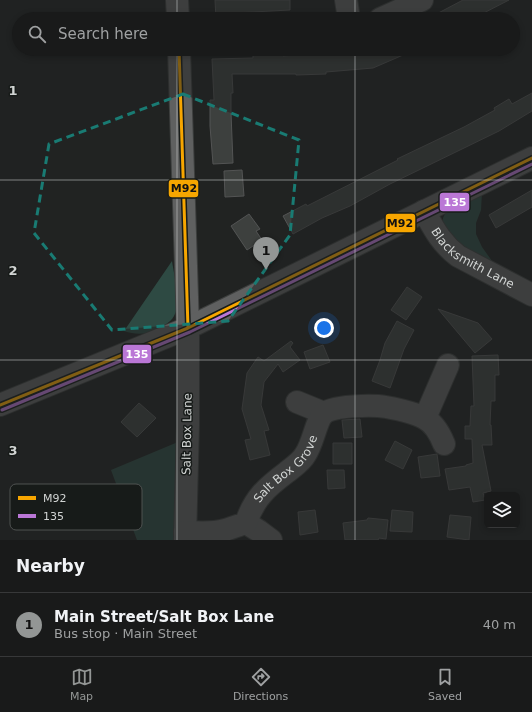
<!DOCTYPE html>
<html lang="en">
<head>
<meta charset="utf-8">
<style>
  :root { --surface:#191a1a; --page:#222323; --text:#f1f3f6; --muted:#9fa1a2; --line:#373839; --accent:#939695 }
  body { margin:0; font-family:"DejaVu Sans",sans-serif; background:var(--page); color:var(--text) }
  .controls { position:absolute; right:12px; bottom:12px; display:grid; overflow:hidden; border-radius:6px; box-shadow:0 2px 6px #0003 }
  .controls button { width:36px; height:36px; display:grid; place-items:center; padding:0; border:0; border-bottom:1px solid var(--line); background:var(--surface); color:var(--text); font:20px sans-serif }
  .you { position:absolute; left:324px; top:328px; width:14px; height:14px; margin:-10px; border:3px solid #fff; border-radius:50%; background:#1a73e8; box-shadow:0 0 0 6px #1a73e833 }
  .badge { display:grid; place-items:center; width:26px; height:26px; border-radius:50%; background:var(--accent); color:#111; font-size:13px; font-weight:700 }
  .pin { position:absolute; translate:-50% -33px; filter:drop-shadow(0 1px 2px #0008) }
  .pin::after { content:''; position:absolute; top:21px; width:14px; height:12px; background:inherit; clip-path:polygon(0 0,100% 0,50% 100%) }
  .list { margin:0; padding:0; list-style:none }
  h2 { display:flex; justify-content:space-between; align-items:center; height:52px; margin:0; padding:0 16px; font-size:17px }
  h2 small { font-size:13px; font-weight:400; color:var(--muted) }
  .list li { display:grid; grid-template-columns:26px 1fr auto; gap:12px; align-items:center; box-sizing:border-box; height:64px; padding:0 16px; border-top:1px solid var(--line) }
  .list b { display:block; font-size:15px; white-space:nowrap }
  .list p { margin:0; font-size:13px; white-space:nowrap; color:var(--muted) }
  .list em { font-size:13px; font-style:normal; color:var(--muted) }
  .icon { flex:none; width:22px; height:22px; fill:none; stroke:currentColor; stroke-width:2; stroke-linecap:round; stroke-linejoin:round }
  .map { position:relative; flex:none; width:532px; height:540px; overflow:hidden }
  .search { position:absolute; background:var(--surface); box-shadow:0 2px 6px #0003; left:12px; right:12px; top:12px; height:44px; display:flex; align-items:center; gap:10px; box-sizing:border-box; padding:0 14px; border-radius:22px; color:var(--muted); font-size:15px }
  .sheet { height:116px; background:var(--surface) }
  nav { display:flex; justify-content:space-around; align-items:center; box-sizing:border-box; height:56px; border-top:1px solid var(--line); background:var(--surface); font-size:11px; color:var(--muted) }
  nav a { display:grid; justify-items:center; gap:2px }
  nav .on { color:var(--accent) }
  .map>svg:first-child { display:block }
  .green { fill:#2e4a43 }
  .building { fill:#3d403e; stroke:#535454 }
  .lines { fill:none; stroke-linecap:round; stroke-linejoin:round }
  .minor-casing { stroke:#3d3f3e; stroke-width:24 }
  .minor { stroke:#5f6060; stroke-width:22 }
  .bus-1-casing { stroke:#171b19; stroke-width:6 }
  .bus-2-casing { stroke:#171b19; stroke-width:6 }
  .bus-1 { stroke:#f7a600; stroke-width:3 }
  .bus-2 { stroke:#ba77d6; stroke-width:3 }
  .marked { fill:none; stroke:#197b73; stroke-width:3; stroke-dasharray:8 5; stroke-linejoin:round }
  .grid { fill:none; stroke:#d1d4d3; stroke-width:1; stroke-opacity:0.55 }
  .labels { text-anchor:middle; dominant-baseline:central; stroke-width:3; stroke-linejoin:round; paint-order:stroke }
  .street-label { font-size:12px; fill:#d1d4d3; stroke:#171b19 }
  .key { fill:#171b19; stroke:#4f5251; stroke-width:1 }
  .key-label { font-size:11px; fill:#d1d4d3 }
  .grid-label { font-size:13px; text-anchor:middle; font-weight:bold; fill:#d1d4d3; stroke:#171b19; stroke-width:3; stroke-linejoin:round; paint-order:stroke }
  .line-badge { stroke:#171b19; stroke-width:1.5 }
  .badge-label { font-size:11px; text-anchor:middle; font-weight:bold; fill:#fff }
  .pale-badge-label { font-size:11px; text-anchor:middle; font-weight:bold; fill:#111 }
</style>
</head>
<body>
<div class="map">
<svg width="532" height="540" viewBox="0 0 532 540">
  <rect width="100%" height="100%" fill="#212322"/>
  <path class="green" d="M482,192L481,210L476,223V234L482,247L497,268L460,249L443,228V218L447,210Z
    M172,261C174,274 181,305 174,316C170,323 164,325 157,329C146,335 136,335 124,331Z
    M178,442L179,540H137L111,470Z"/>
  <path class="building" d="M215,0H290V10L234,13V19H216Z
    M463,0H509L472,19H427Z
    M374,49H417L373,68L326,72V74L296,75V74H232L233,93H231V113L233,163L213,164L210,126V100H214L212,59L253,58V55H283V56Z
    M532,93V111L499,131L390,184L350,206L322,218L293,234L283,216L306,204L307,206L398,160L397,159L464,127L495,110L494,108L509,99L512,104Z
    M242,170L244,196L225,197L224,171Z
    M532,190V207L496,228L489,215Z
    M249,214L260,229L256,231L262,240L247,250L231,226Z
    M407,287L422,297L406,320L391,310Z
    M438,309L478,323L492,339L475,353Z
    M397,321L414,330L404,349L390,388L372,381L380,360L385,343Z
    M291,341L293,343L290,347L300,360L283,372L278,364L264,382L261,405L269,430L264,431L270,455L250,460L245,440L251,439L242,409L247,373L258,357L264,361Z
    M323,345L330,362L310,369L304,352Z
    M498,355L499,375H495V401H491L490,425H491L492,445H482L491,491L483,493L485,500L473,502L470,487L449,490L445,469L466,466V465L473,463L472,439H465V426H470L471,406H474L472,356Z
    M139,403L156,418L137,437L121,422Z
    M360,419L362,437L344,438L342,420Z
    M395,441L412,450L403,469L385,460Z
    M333,443H352V464H333Z
    M437,454L440,476L421,478L418,457Z
    M327,470H344L345,488L328,489Z
    M315,510L318,532L300,535L298,512Z
    M392,510L413,512L412,532L390,531Z
    M450,515L471,517L469,540L447,537Z
    M368,518L388,520L386,539L379,538L378,540H345L343,523L367,520Z"/>
  <g class="lines">
    <defs>
      <g id="minor">
        <path d="M177,0L178,19"/>
        <path d="M346,0L349,19"/>
        <path d="M380,19L422,0"/>
        <path d="M179,49L188,328V425L185,540"/>
        <path id="s1" d="M424,211C434,229 441,243 458,256L532,295"/>
        <path d="M297,402L324,413"/>
        <path d="M0,405L188,328L532,158"/>
        <path d="M425,418L448,365"/>
        <path d="M246,523L259,531L271,540"/>
        <path id="s2" d="M185,532C198,532 212,534 225,530C232,528 239,525 246,523C254,498 267,487 287,472C293,467 301,462 305,455C313,444 316,421 323,414C331,405 374,405 386,407C397,409 415,413 424,418C434,423 440,434 444,444"/>
      </g>
    </defs>
    <use href="#minor" class="minor-casing"/>
    <use href="#minor" class="minor"/>
    <defs>
      <path id="bus-1" d="M179,49L188,328
        M0,405L188,328L532,158"/>
      <path id="bus-2" d="M2,410L190,332L532,164"/>
    </defs>
    <use href="#bus-1" class="bus-1-casing"/>
    <use href="#bus-2" class="bus-2-casing"/>
    <use href="#bus-1" class="bus-1"/>
    <use href="#bus-2" class="bus-2"/>
  </g>
  <path d="M0 0H532V540H0ZM183,94L299,140L290,235L228,321L112,330L34,233L49,144Z" fill="#212322" fill-opacity=".55" fill-rule="evenodd"/>
  <path class="marked" d="M183,94L299,140L290,235L228,321L112,330L34,233L49,144Z"/>
  <path class="grid" d="M177,0V19M355,0V19M177,49V540M355,49V540M0,180H532M0,360H532"/>
  <g class="labels">
    <g class="street-label">
      <text stroke="none"><textPath href="#s1" startOffset="70">Blacksmith Lane</textPath></text>
      <text transform="translate(187 434) rotate(-89)">Salt Box Lane</text>
      <text stroke="none"><textPath href="#s2" startOffset="131">Salt Box Grove</textPath></text>
    </g>
  </g>
  <rect x="10" y="484" width="132" height="46" rx="6" class="key"/>
  <rect x="18" y="496" width="18" height="4" fill="#f7a600"/>
  <rect x="18" y="514" width="18" height="4" fill="#ba77d6"/>
  <g class="key-label">
    <text x="43" y="502">M92</text>
    <text x="43" y="520">135</text>
  </g>
  <g class="grid-label">
    <text x="13" y="95">1</text>
    <text x="13" y="275">2</text>
    <text x="13" y="455">3</text>
  </g>
  <g class="line-badge">
    <rect x="168" y="179" width="31" height="19" rx="4" fill="#f7a600"/>
    <rect x="439" y="192" width="31" height="20" rx="4" fill="#ba77d6"/>
    <rect x="385" y="213" width="31" height="20" rx="4" fill="#f7a600"/>
    <rect x="122" y="344" width="30" height="20" rx="4" fill="#ba77d6"/>
  </g>
  <g class="badge-label">
    <text x="455" y="206">135</text>
    <text x="137" y="358">135</text>
  </g>
  <g class="pale-badge-label">
    <text x="184" y="192">M92</text>
    <text x="400" y="227">M92</text>
  </g>
</svg>
<div class="controls">
<button><svg class="icon" aria-label="layers" viewBox="0 0 24 24"><path d="M12 4l9 5-9 5-9-5zM3 14l9 5 9-5"/></svg></button>
</div>
<div class="you"></div>
<div class="pin badge" style="left:266px;top:270px">1</div>
<div class="search"><svg class="icon" aria-label="search" viewBox="0 0 24 24"><circle cx="10" cy="10" r="6"/><path d="M15 15l6 6"/></svg>Search here</div>
</div>
<section class="sheet">
<h2>Nearby<small></small></h2>
<ul class="list">
<li><span class="badge">1</span><div><b>Main Street/Salt Box Lane</b><p>Bus stop · Main Street</p></div><em>40 m</em></li>
</ul>
</section>
<nav>
<a class="on"><svg class="icon" aria-label="map" viewBox="0 0 24 24"><path d="M3 6l6-2 6 2 6-2v14l-6 2-6-2-6 2zM9 4v14M15 6v14"/></svg>Map</a>
<a><svg class="icon" aria-label="directions" viewBox="0 0 24 24"><path d="M12 3l9 9-9 9-9-9zM9 14v-3h6M13 9l2 2-2 2"/></svg>Directions</a>
<a><svg class="icon" aria-label="saved" viewBox="0 0 24 24"><path d="M7 4h10v16l-5-4-5 4z"/></svg>Saved</a>
</nav>
</body>
</html>
